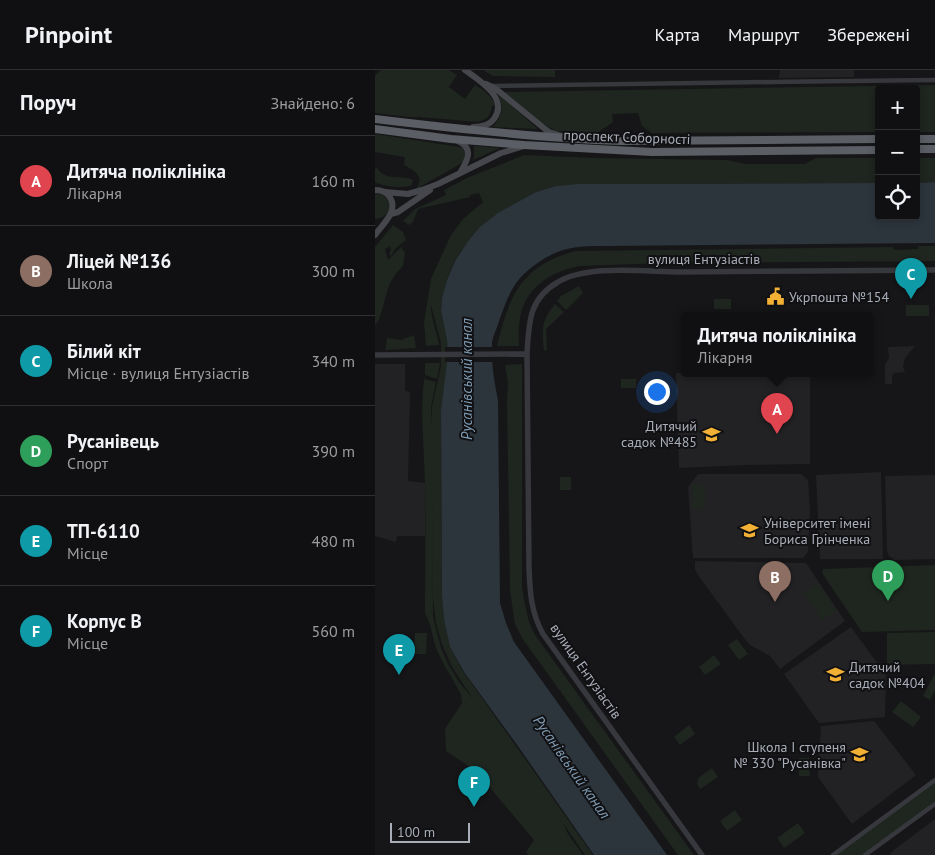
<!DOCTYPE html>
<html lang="uk">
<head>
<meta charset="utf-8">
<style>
  :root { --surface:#101012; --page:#19191b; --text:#f1f3f6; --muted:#9c9d9f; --line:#303032; --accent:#f2b134 }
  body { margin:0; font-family:"PT Sans",sans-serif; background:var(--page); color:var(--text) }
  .controls { position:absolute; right:15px; top:15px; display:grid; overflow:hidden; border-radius:5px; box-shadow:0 2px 8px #0003 }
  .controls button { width:45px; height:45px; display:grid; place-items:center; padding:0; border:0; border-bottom:1px solid var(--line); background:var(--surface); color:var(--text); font:25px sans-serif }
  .scale { position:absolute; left:15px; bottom:12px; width:80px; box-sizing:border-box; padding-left:5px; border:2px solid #a8adb8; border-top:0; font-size:14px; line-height:18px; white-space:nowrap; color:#a8adb8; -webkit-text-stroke:4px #111113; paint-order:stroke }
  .you { position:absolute; left:281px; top:321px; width:18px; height:18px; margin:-12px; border:4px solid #fff; border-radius:50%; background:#1a73e8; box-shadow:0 0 0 8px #1a73e833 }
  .badge { display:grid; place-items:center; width:32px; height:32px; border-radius:50%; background:var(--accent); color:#fff; font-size:16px; font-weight:700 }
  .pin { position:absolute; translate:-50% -41px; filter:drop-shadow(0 1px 2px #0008) }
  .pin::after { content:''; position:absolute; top:26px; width:18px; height:15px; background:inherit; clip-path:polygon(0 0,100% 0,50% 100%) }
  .popup { position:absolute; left:306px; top:242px; width:192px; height:65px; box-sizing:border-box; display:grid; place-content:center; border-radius:5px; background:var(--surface); filter:drop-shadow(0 1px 4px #0005); font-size:16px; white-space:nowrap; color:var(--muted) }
  .popup b { font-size:19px; color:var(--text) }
  .popup::after { content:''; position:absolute; left:50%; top:100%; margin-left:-10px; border:10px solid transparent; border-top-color:var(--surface) }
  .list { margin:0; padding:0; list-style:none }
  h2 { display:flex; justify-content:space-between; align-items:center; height:65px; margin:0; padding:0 20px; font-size:21px }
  h2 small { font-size:16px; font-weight:400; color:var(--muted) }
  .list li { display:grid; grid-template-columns:32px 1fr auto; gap:15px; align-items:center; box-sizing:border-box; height:90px; padding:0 20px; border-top:1px solid var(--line) }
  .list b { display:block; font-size:19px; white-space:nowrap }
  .list p { margin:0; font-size:16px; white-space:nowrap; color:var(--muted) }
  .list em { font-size:16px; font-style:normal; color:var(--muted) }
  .icon { flex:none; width:28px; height:28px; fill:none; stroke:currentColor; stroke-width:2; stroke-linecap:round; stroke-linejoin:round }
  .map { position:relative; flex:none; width:560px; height:785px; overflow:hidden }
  header { display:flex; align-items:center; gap:30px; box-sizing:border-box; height:70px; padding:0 25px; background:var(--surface); border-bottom:1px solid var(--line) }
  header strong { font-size:24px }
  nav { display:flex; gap:28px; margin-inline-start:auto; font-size:18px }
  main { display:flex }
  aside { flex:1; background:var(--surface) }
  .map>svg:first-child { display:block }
  .built { fill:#222225 }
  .green { fill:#1e261f; fill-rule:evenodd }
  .water { fill:#2c353c }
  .pier { fill:#161618 }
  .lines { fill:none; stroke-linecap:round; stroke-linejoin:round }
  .minor { stroke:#37383d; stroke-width:4.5 }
  .tertiary { stroke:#37383d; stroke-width:5.5 }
  .secondary { stroke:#45474d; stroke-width:6 }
  .trunk { stroke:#5b5e65; stroke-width:8 }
  .labels { text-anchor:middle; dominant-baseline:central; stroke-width:4; stroke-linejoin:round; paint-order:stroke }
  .street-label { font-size:14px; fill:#a8adb8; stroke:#111113 }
  .poi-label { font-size:14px; fill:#a8adb8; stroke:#111113; text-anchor:start }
  .water-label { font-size:15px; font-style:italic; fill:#7f9bb3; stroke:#111113 }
</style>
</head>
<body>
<header>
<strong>Pinpoint</strong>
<nav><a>Карта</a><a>Маршрут</a><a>Збережені</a></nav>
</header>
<main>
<aside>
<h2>Поруч<small>Знайдено: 6</small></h2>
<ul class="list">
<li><span class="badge" style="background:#e0444e">A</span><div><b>Дитяча поліклініка</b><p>Лікарня</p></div><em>160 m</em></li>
<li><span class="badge" style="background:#8d6e63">B</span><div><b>Ліцей №136</b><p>Школа</p></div><em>300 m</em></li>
<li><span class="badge" style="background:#0f9aa8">C</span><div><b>Білий кіт</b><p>Місце · вулиця Ентузіастів</p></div><em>340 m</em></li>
<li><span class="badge" style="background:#2e9e5b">D</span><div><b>Русанівець</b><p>Спорт</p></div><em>390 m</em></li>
<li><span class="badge" style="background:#0f9aa8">E</span><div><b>ТП-6110</b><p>Місце</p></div><em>480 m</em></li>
<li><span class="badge" style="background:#0f9aa8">F</span><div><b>Корпус В</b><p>Місце</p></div><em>560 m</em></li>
</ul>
</aside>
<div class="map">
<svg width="560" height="785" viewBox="0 0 560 785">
  <rect width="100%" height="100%" fill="#161618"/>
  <path class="built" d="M405,0H479V7L404,8Z
    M540,276L530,288L528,296L530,302L519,303L517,305V314H510V295L514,288L513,277Z
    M0,294H30V321L35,322L33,411L50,413V466H22L21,472L0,466Z
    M301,303L435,304V394L370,395L304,398Z
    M506,402L508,489H445L441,405Z
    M323,404H426L433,410L435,439L433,482L428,488H318L313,417Z
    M560,405V489L519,490L514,486L512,480L510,406Z
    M320,491L431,493L470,551L405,599L395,586L375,575L369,568L323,505L320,499Z
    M476,557L511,605L510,647L444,653L409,604Z
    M499,651L541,705L477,754L443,707L446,656Z
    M560,749V785H516L515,783Z"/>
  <path class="green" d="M6,0H74L82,5L74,17L90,29L100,15C108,19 117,26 120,35L117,36C116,46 112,49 103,52L45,47H35L0,43V6Z
    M108,0H180V7L118,6Z
    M560,15V62H541V19H504V62L277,63L267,56L263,43L237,44L238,52L222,63L181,61L161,50L129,22Z
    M123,24L163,59L118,57C127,47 129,37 123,24Z
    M0,64L85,77L90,79L91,87L87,93L41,119C50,106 40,101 29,95L30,88L29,87L0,82Z
    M99,76L125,78L98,90L99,85Z
    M149,85L218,88L353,90L370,94H430L441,88H504V113L220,114L181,116L161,122L90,176L79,192L72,210L67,228L66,242L72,269L73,282L72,296L66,342L67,524L69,547L75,577L84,594L85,597L218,785H210L188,753L193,764L208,785H153L151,782L159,770L101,701L71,681L70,659L87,633L86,625C78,609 68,594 61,578C57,568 57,554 50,544C50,501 51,457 50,413C49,378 45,344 49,309L61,312L56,337V355L57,337L66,296V273L56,235C55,245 62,262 64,275L51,276L49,252L56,209L76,165L88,149L108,132L104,123L95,125V127L43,139L38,152L34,155L28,151L40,139L71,125L69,120L92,108ZM57,416L58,528L61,553L67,574L77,597L98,629L84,612L73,594L66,578L58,547Z
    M541,88H560V112L541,113Z
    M2,98C11,111 22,105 36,109L38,110L37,114L35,116C24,118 13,117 1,113L0,112V99Z
    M0,123C19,124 19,148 0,149Z
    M18,155L28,162L31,170L20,179L16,186L14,184L16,180L15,176L10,179L13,190L26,177L30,183L28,196L21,203L14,215L9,233L4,250L0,255V177Z
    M543,176H560V191L292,193L205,196C177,201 149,218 145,249C143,258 144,267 144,276H122C134,225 147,195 201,181L518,177L519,180L543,179Z
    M204,216L208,223L191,240L182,231L186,226Z
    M339,229H356V239H339Z
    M180,234L189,242L171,259L172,280L169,281C167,259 166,251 180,234Z
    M531,235H554V246H531Z
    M39,265L41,278L10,280L12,268L26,270Z
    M50,293H65L62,309L50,305Z
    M147,294V517L150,535L154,552L160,565L319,785H303L147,568L140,554L135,521L132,329L133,312L130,295Z
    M246,309H261V318H246Z
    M185,407H196V420H185Z
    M317,415H330V439H318Z
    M560,495V560L487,562L447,503L448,499Z
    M443,513L461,541L447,550L429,523Z
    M560,562V594L512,595V563Z
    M40,563H52L51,584H39Z
    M362,569L373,584L364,590L353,575Z
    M339,585L346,594L330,605L324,597Z
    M559,605H560V620L555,630L548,626Z
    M526,631L546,647L538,657L517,642Z
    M314,655L320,664L305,675L299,667Z
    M424,688H434L435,706H424Z
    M337,698L343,707L325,719L322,714L323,708Z
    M560,710V734L490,785H458Z
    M360,740L367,750L352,761L345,751Z
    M423,753L430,763L409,778L402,768Z"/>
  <path class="water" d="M560,112V173L230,176C216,176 201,176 188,180C179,183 171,187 164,192C139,209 134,223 124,251C122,258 118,266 117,273C116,293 119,310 123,330L125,533L131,553L139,572L292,785H219L140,672L89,602L75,577L69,549L67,526L66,340L73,284L72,270L66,241L67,228L72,210L80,191L94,170L105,157L123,143L161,122L181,116L204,114L504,113V146H541V113Z"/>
  <path class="pier" d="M70,277H120V292H70Z"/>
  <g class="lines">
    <path class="minor" d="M116,16C264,13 412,12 560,10
      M458,785L560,710
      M490,785L560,734"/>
    <path class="tertiary" d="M0,285L152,284
      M327,785L168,564C156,542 155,523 154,498L152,284C154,254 153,229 183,212C213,194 271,202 306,202C391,202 475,200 560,200"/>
    <path class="secondary" d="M90,0C104,10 134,28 119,49C114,56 106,57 98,57
      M111,14L121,19L170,59L174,62L187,66
      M83,71C100,79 92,91 85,103
      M0,120C6,120 11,122 14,126C25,140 7,155 0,165
      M10,122L33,124L47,120L63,114L126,83L149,76
      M16,144L23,142L55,120"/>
    <path class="trunk" d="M0,49C82,59 164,68 246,71L504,69
      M0,59L76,69L149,75L277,82L504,80
      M541,69H560
      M541,79H560"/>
  </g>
  <defs>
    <symbol id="civic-bare" viewBox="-9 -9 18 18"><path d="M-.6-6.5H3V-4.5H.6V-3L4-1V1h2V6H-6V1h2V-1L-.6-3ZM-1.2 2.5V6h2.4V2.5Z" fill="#f2b134" stroke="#111113" stroke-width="2.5" paint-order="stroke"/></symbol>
    <symbol id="school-bare" viewBox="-9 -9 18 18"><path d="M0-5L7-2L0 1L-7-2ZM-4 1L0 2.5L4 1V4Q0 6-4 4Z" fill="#f2b134" stroke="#111113" stroke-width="2.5" paint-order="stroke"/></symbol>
    <symbol id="university-bare" viewBox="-9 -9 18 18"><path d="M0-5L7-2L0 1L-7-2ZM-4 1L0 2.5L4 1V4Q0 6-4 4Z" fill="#f2b134" stroke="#111113" stroke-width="2.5" paint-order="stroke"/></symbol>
  </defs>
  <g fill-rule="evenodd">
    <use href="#civic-bare" x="388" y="214" width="25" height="25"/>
    <use href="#school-bare" x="324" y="352" width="25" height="25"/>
    <use href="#university-bare" x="362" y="448" width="25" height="25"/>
    <use href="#school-bare" x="448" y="592" width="25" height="25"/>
    <use href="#school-bare" x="472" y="672" width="25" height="25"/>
  </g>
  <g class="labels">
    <g class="street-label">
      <text transform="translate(252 67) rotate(2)">проспект Соборності</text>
      <text x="329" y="189">вулиця Ентузіастів</text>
      <text transform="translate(211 601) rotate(55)">вулиця Ентузіастів</text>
    </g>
    <g class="poi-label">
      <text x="414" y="227">Укрпошта №154</text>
      <text x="322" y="356" text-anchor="end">Дитячий<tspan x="322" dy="16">садок №485</tspan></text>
      <text x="389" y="453">Університет імені<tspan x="389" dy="16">Бориса Грінченка</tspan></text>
      <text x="474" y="597">Дитячий<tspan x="474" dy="16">садок №404</tspan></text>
      <text x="471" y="677" text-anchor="end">Школа І ступеня<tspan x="471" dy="16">№ 330 "Русанівка"</tspan></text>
    </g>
    <g class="water-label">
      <text transform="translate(91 309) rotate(-90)">Русанівський канал</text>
      <text transform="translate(197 697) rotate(55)">Русанівський канал</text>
    </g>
  </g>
</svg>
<div class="controls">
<button>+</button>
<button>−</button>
<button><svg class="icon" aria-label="locate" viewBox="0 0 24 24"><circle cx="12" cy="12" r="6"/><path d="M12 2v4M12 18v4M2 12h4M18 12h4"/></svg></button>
</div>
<div class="scale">100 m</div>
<div class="you"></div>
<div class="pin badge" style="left:402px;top:364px;background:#e0444e">A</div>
<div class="popup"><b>Дитяча поліклініка</b>Лікарня</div>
<div class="pin badge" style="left:400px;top:532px;background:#8d6e63">B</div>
<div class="pin badge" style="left:536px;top:229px;background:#0f9aa8">C</div>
<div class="pin badge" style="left:513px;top:531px;background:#2e9e5b">D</div>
<div class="pin badge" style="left:24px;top:605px;background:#0f9aa8">E</div>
<div class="pin badge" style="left:99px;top:737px;background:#0f9aa8">F</div>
</div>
</main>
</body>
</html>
